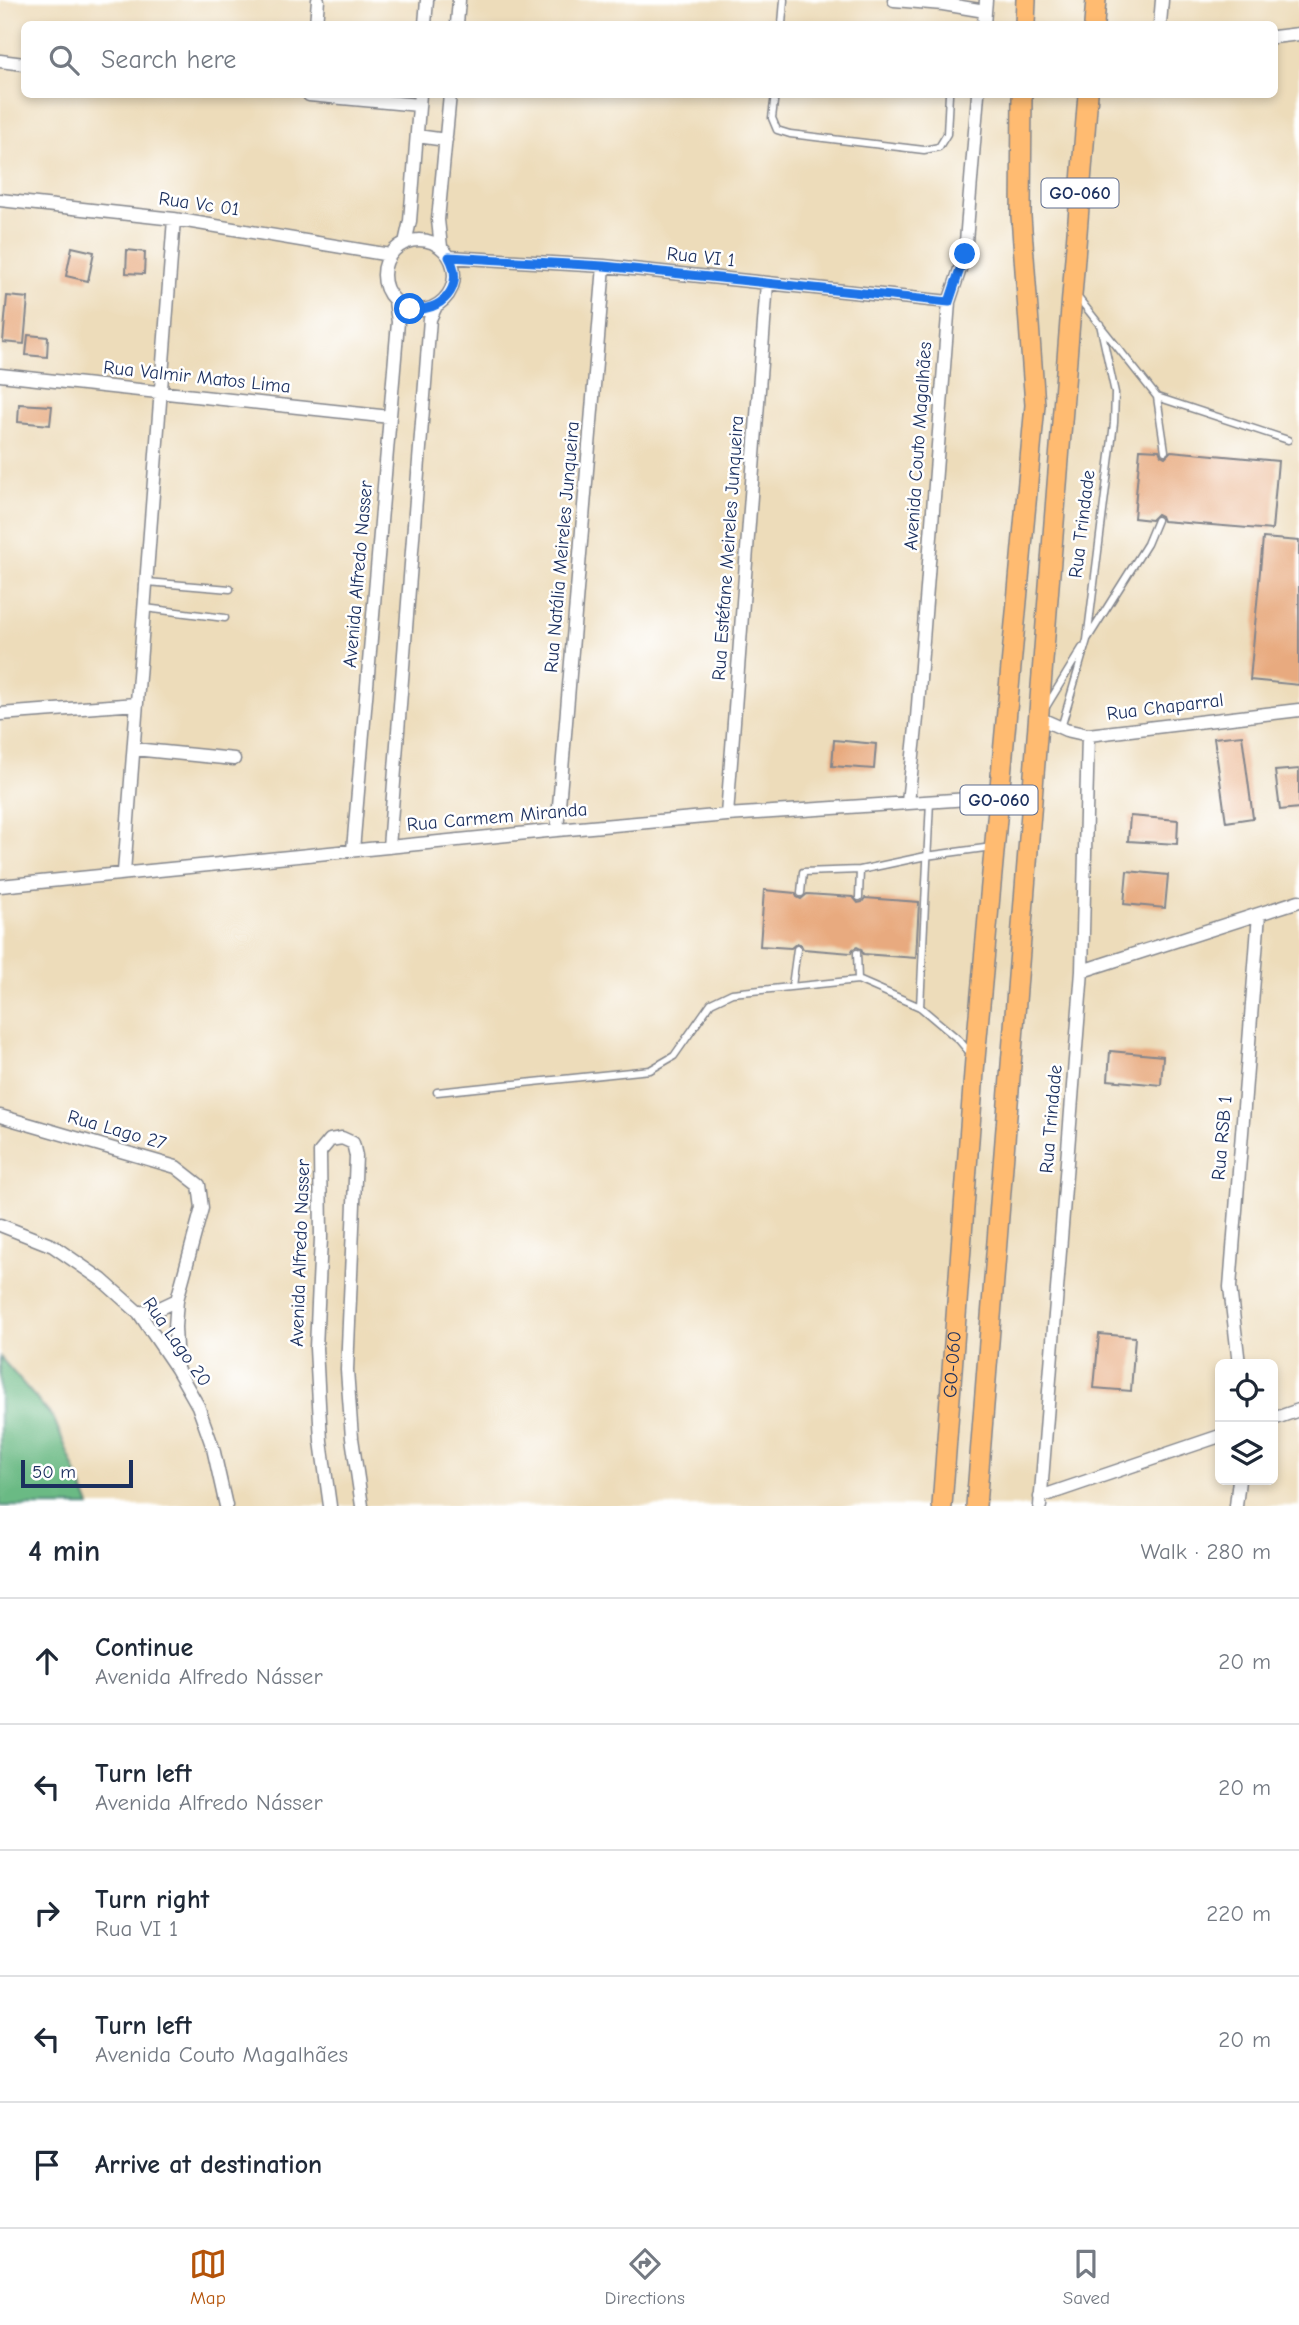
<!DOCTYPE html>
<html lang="en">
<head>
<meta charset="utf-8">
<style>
  :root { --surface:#fff; --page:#f6f6f7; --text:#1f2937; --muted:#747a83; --line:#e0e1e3; --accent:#b45309 }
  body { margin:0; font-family:"Comic Neue",sans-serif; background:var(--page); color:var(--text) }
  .controls { position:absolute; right:21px; bottom:21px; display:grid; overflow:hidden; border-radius:10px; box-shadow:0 4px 10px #0003 }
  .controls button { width:63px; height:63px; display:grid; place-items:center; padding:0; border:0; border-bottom:2px solid var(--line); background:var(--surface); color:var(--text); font:35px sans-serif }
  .scale { position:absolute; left:21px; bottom:18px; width:112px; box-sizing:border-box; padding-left:7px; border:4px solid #1b2f5e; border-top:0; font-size:19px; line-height:24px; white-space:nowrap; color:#1b2f5e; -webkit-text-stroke:5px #fff; paint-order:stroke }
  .stop { position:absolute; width:21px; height:21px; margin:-16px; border:5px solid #1a73e8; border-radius:50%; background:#fff }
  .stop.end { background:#1a73e8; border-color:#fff; box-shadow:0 2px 7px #0008 }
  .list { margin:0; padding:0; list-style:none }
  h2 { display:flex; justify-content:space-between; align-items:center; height:91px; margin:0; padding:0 28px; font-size:30px }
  h2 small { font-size:23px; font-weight:400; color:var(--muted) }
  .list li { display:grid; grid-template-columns:46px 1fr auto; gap:21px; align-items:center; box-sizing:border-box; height:126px; padding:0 28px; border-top:2px solid var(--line) }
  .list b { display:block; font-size:26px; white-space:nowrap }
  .list p { margin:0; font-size:23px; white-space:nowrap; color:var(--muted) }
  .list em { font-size:23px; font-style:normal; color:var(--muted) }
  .icon { flex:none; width:38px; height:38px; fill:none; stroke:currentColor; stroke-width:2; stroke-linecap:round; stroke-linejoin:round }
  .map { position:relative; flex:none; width:1299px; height:1506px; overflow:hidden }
  .search { position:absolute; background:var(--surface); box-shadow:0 4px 10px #0003; left:21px; right:21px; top:21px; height:77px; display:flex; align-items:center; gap:18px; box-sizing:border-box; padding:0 24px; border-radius:10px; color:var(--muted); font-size:26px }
  .sheet { height:721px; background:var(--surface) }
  nav { display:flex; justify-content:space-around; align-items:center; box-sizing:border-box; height:98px; border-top:2px solid var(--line); background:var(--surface); font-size:19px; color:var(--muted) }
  nav a { display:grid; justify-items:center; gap:4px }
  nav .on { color:var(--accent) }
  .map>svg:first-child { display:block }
  .forest { fill:#6bba84; stroke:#437471; stroke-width:2 }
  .building { fill:#e8aa7f }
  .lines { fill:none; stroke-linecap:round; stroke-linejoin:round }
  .lane-casing { stroke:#84868c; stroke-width:9 }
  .street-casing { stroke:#84868c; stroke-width:15 }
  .primary-casing { stroke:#84868c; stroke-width:22 }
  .lane { stroke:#fff; stroke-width:6 }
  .street { stroke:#fff; stroke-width:12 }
  .primary { stroke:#ffbb71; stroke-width:19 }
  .route { stroke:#1a73e8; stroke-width:9 }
  .labels { text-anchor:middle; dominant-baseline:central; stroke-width:5; stroke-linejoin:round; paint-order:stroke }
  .shield { fill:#fff; stroke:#5f6d8e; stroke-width:2 }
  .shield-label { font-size:18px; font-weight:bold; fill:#1b2f5e }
  .street-label { font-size:19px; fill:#1b2f5e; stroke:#fff }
</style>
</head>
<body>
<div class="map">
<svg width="1299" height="1506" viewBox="0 0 1299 1506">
  <rect width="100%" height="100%" fill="#fff"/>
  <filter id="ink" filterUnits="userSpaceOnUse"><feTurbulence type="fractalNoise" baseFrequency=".0143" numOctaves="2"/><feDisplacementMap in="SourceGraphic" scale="14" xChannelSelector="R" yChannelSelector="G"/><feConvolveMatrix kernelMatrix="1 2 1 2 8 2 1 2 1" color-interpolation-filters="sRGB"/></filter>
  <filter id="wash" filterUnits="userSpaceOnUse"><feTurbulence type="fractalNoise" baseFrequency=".00686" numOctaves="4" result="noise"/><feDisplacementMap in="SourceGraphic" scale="28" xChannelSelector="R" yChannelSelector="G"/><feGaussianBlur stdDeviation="1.57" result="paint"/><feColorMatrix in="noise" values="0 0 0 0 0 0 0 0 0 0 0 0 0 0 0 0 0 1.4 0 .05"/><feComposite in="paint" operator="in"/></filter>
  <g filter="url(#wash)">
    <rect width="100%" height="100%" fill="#eddcba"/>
    <path class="forest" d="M0,1357L54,1419L90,1506H0Z"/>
    <g id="blocks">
      <path class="building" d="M72,247L94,252L88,281L66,276Z
        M127,250L145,252L144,274L126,273Z
        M7,296L28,298L24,344L3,342Z
        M28,335L48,337L47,357L26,355Z
        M19,404L52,406L50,425L18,422Z
        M1140,449L1159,450L1161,455L1165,457L1171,451L1278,461L1272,530L1163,521L1161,516L1157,514L1151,520L1134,518Z
        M1263,538L1299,541V685L1250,680Z
        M1242,735L1253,818L1226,822L1214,738Z
        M834,740L876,744L874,769L832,766Z
        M1299,769V808L1280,810L1275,771Z
        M1130,816L1178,820L1177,844L1128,841Z
        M1127,871L1168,875L1165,908L1124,904Z
        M764,890L795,893L797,897L801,899L807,894L853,897L858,903L862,902L865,898L919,902L916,958L863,954L861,949L857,947L853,949L851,953L803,949L801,945L797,943L791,948L760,946Z
        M1110,1051L1163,1056L1161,1085L1108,1080Z
        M1099,1334L1135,1337L1131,1391L1094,1388Z"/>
    </g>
  </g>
  <g filter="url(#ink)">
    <use href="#blocks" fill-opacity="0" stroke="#84868c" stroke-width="2"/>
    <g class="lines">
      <defs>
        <path id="lane" d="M782,24L784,0
          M775,94L772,118L777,130L790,134L924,150L939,147L947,134L949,94
          M1076,295L1157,397L1165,451
          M1157,397L1288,440
          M147,582L230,589
          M145,608L225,618
          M1088,638L1147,544L1157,520
          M1046,707L1082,648
          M1061,728L1087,640L1114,423L1115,393L1100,324
          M801,893L803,872L860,870
          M859,897L860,870L926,856L992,847
          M857,953L858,980L920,1007L959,1040L970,1053
          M792,986L797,949
          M920,1007L930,801
          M437,1092L650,1070L674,1056L711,1003L732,993L858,980"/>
        <path id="street" d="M894,0L943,4L985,11
          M316,24L318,0
          M425,24L427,0
          M457,24L459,0
          M984,24L986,0
          M1160,24L1162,0
          M1274,37L1299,34
          M0,61L24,64
          M309,95L419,105
          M417,136L446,140
          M0,200L174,219L390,255
          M384 275a35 35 0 1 1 70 0a35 35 0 1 1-70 0Z
          M405,243L410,221L420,94
          M441,247L438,220L450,94
          M449,257L604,266L949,302
          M0,375L390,417
          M0,714L137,704
          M1039,718L1066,730L1088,735L1299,710
          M134,749L234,759
          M908,802L917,718L949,302L965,254L978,94
          M727,815L767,283
          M557,830L604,266
          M389,847L430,319L436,306
          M353,850L398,322L395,301
          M124,872L174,219
          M0,886L557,830L727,815L999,797
          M1082,971L1299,901
          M0,1116L176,1167L199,1185L202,1208L177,1300L175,1327L177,1369
          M0,1225L53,1246L102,1280L139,1313L177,1369L198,1406L213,1448L226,1506
          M139,1313L160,1308L177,1300
          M1239,1364L1230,1287L1259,914
          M1273,1419L1299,1410
          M1040,1497L1220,1436
          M330,1506L321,1441L316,1348L321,1238L320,1152L330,1140L342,1138L353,1143L356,1156L347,1370L352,1438L362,1506
          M1040,1506L1082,971L1088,735
          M1236,1506L1239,1480"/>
        <g id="primary">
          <path d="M1025,24L1026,0"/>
          <path d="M1094,24L1096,0"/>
          <path id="s1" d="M942,1506L975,1059L1035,405L1021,216L1022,94"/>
          <path d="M976,1506L1088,94"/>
        </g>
      </defs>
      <use href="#lane" class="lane-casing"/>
      <use href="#street" class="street-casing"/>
      <use href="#primary" class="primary-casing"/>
      <use href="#lane" class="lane"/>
      <use href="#street" class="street"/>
      <use href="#primary" class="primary"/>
    </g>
  </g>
  <g class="lines" filter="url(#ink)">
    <path class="route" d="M410,309C441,313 466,287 449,257L604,266L949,302L965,254"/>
  </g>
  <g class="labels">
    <g class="shield">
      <rect x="1041.5" y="178.5" width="77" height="29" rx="5"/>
      <rect x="960.5" y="785.5" width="77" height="29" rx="5"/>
    </g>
    <g class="shield-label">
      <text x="1080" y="193">GO-060</text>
      <text x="999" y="800">GO-060</text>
    </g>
    <g class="street-label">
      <text transform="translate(199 204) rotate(8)">Rua Vc 01</text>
      <text transform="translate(701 257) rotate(6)">Rua VI 1</text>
      <text transform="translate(197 377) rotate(6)">Rua Valmir Matos Lima</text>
      <text transform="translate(918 446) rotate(-86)">Avenida Couto Magalhães</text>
      <text transform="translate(1082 524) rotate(-83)">Rua Trindade</text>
      <text transform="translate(562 547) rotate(-85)">Rua Natália Meireles Junqueira</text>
      <text transform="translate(728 548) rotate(-86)">Rua Estéfane Meireles Junqueira</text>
      <text transform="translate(358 574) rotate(-85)">Avenida Alfredo Nasser</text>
      <text transform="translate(1165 707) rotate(-7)">Rua Chaparral</text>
      <text transform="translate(497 817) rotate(-5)">Rua Carmem Miranda</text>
      <text transform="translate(1051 1119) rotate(-85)">Rua Trindade</text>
      <text transform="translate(117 1130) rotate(16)">Rua Lago 27</text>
      <text transform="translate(1222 1138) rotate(-85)">Rua RSB 1</text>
      <text transform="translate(300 1253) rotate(-88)">Avenida Alfredo Nasser</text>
      <text transform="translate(177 1342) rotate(55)">Rua Lago 20</text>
      <text stroke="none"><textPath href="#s1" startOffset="142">GO-060</textPath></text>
    </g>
  </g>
</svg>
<div class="controls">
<button><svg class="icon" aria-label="locate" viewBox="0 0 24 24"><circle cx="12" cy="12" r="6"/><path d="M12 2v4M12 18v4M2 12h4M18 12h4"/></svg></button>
<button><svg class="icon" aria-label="layers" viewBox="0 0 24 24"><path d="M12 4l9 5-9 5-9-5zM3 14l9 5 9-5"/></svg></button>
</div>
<div class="scale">50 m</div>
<div class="stop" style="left:410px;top:309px"></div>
<div class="stop end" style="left:965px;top:254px"></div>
<div class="search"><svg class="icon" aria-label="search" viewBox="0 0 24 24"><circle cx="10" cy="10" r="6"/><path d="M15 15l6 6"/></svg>Search here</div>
</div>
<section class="sheet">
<h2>4 min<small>Walk · 280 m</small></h2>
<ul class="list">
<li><svg class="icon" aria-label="ahead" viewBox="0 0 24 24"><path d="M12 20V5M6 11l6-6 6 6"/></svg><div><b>Continue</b><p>Avenida Alfredo Násser</p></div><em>20 m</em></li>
<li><svg class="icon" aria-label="left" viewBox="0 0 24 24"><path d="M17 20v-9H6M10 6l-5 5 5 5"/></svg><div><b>Turn left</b><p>Avenida Alfredo Násser</p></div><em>20 m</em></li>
<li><svg class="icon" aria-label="right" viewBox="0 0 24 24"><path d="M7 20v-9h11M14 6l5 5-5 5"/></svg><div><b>Turn right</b><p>Rua VI 1</p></div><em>220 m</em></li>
<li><svg class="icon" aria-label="left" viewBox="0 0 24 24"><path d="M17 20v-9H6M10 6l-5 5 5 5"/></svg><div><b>Turn left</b><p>Avenida Couto Magalhães</p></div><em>20 m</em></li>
<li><svg class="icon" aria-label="arrive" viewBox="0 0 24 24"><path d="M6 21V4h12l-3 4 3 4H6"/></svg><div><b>Arrive at destination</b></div></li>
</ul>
</section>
<nav>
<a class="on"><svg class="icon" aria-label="map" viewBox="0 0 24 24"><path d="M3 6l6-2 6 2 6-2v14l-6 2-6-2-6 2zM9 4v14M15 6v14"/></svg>Map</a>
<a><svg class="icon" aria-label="directions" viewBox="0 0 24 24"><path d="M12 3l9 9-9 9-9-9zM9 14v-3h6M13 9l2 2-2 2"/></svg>Directions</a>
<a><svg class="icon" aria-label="saved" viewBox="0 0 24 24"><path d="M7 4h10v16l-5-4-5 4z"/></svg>Saved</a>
</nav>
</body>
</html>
